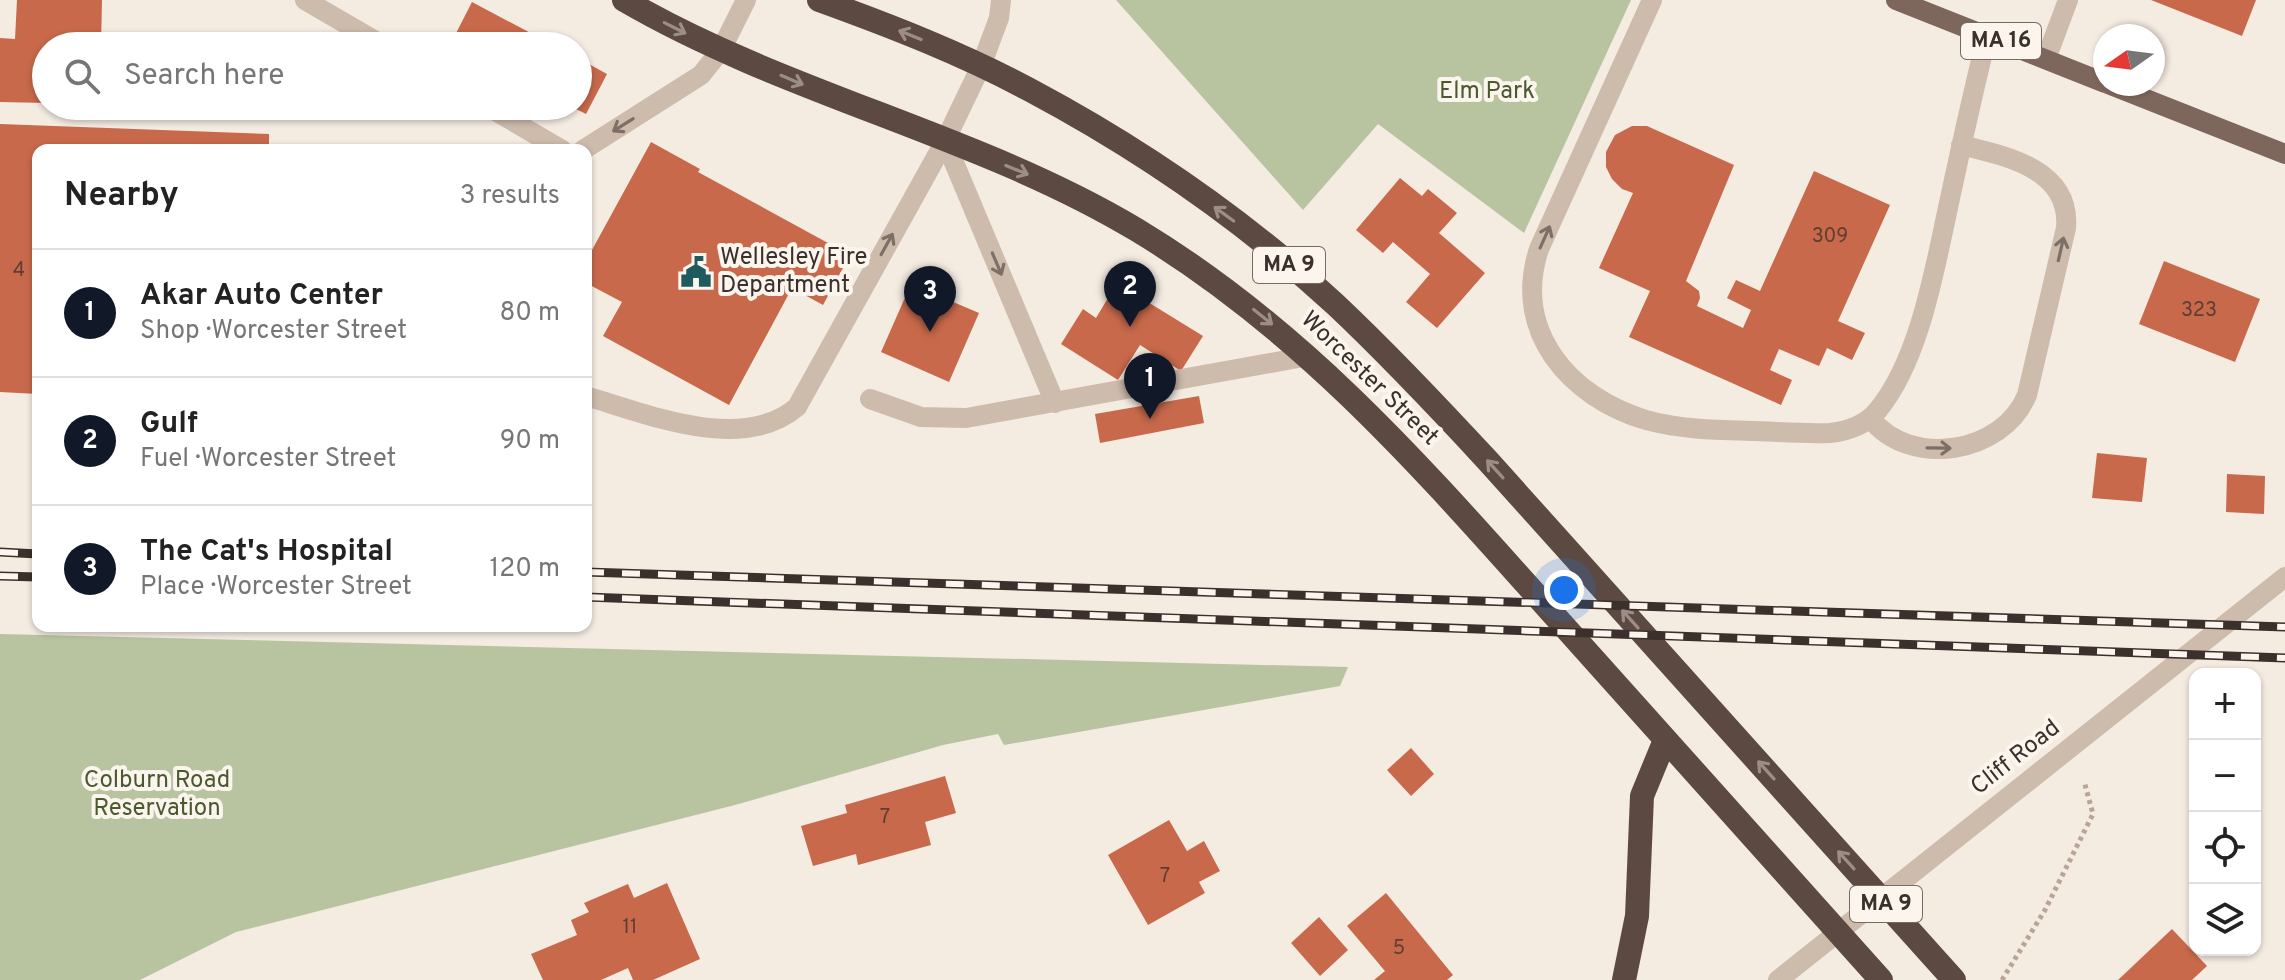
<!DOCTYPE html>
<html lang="en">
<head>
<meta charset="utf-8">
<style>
  :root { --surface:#fff; --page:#f6f6f6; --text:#222; --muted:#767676; --line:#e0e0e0; --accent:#111827 }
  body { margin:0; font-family:Overpass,sans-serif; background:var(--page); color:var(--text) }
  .controls { position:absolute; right:24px; bottom:24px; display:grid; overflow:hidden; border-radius:16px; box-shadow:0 2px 6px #0004 }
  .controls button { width:72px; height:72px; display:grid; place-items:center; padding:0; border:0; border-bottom:2px solid var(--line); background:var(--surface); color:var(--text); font:40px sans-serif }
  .compass { position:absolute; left:2093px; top:24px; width:72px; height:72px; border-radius:50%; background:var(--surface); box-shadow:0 2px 6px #0004; rotate:256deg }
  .you { position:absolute; left:1564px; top:590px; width:28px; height:28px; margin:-20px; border:6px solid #fff; border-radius:50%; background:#1a73e8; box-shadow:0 0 0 12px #1a73e833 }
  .badge { display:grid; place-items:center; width:52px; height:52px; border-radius:50%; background:var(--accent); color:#fff; font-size:26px; font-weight:700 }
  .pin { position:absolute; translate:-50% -66px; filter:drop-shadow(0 2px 4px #0008) }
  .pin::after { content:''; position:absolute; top:42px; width:28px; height:24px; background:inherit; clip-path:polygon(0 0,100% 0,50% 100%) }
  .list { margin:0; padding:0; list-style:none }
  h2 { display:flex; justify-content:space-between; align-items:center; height:104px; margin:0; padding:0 32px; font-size:34px }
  h2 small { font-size:26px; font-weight:400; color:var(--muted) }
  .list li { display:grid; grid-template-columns:52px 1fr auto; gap:24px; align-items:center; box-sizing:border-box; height:128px; padding:0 32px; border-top:2px solid var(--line) }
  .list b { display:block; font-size:30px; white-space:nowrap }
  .list p { margin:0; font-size:26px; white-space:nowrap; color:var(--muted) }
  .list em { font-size:26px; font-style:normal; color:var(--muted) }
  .icon { flex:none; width:44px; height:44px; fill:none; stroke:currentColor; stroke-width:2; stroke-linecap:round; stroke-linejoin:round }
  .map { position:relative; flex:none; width:2285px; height:980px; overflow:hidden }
  .search { position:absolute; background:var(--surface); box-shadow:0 2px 6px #0004; left:32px; top:32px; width:560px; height:88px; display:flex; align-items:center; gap:20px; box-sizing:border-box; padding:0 28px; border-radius:44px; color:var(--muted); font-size:30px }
  .panel { position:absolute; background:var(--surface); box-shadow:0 2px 6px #0004; left:32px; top:144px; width:560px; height:488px; border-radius:16px }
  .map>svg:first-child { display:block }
  .green { fill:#b8c4a0 }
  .building { fill:#c8694b }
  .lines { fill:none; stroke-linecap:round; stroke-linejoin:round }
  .path { stroke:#b9a596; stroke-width:5; stroke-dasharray:4 4; stroke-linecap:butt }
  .minor { stroke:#cdbbac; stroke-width:20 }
  .major { stroke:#7d675c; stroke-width:20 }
  .highway { stroke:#5c4a42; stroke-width:24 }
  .rail-casing { stroke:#3b302b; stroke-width:9 }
  .rail { stroke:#fbf5ee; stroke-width:6; stroke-dasharray:18; stroke-linecap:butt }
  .oneway { stroke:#9c8e87 }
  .oneway2 { stroke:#7d6f65 }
  .labels { text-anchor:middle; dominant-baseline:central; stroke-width:8; stroke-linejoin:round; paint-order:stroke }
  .number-label { font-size:20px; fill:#5e3e33 }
  .shield { fill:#fbf5ee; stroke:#756b66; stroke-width:2 }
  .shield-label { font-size:22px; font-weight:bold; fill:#3b302b }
  .park-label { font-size:24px; fill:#4a5a2e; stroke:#fbf5ee }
  .poi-label { font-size:24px; fill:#3b302b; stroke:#fbf5ee; text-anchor:start }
  .street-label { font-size:24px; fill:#3b302b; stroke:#fbf5ee }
</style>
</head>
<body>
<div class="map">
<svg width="2285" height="980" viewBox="0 0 2285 980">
  <rect width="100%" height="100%" fill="#f4ebe1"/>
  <path class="green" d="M1116,0H1631L1524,233L1378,124L1303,210Z
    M0,634L1348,667L1340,686L1004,745L998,734L943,745L735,805L236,932L140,980H0Z"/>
  <path class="building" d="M17,0H102L101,46H46V103L0,102V38L15,39Z
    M2151,0H2256L2242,36Z
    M472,2L555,46H457L451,43Z
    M578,58L607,74L586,114L570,106H578Z
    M0,124L269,134V150H38V394L0,392Z
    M1632,126H1647L1734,165L1686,281L1699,291L1700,298L1697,306L1743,328L1751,310L1727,298L1736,280L1760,291L1814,171L1890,205L1838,321L1865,333L1852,360L1827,348L1819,366L1779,349L1770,370L1792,380L1781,405L1629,337L1650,291L1599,268L1633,193L1622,189L1612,179L1606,167V152L1615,135Z
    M651,142L700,169L698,172L850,255L823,305L792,288L729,405L603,336L622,302L586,283V261Z
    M1400,178L1422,196L1428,189L1457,213L1439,233L1485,273L1437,328L1406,302L1430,274L1393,242L1383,253L1356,230Z
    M2164,261L2260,299L2235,362L2139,324Z
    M1117,283L1203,336L1181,371L1140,345L1118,380L1061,344L1083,309L1096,318Z
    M911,284L979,313L949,382L881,352Z
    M1199,396L1204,423L1100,443L1095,414Z
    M2097,453L2147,458L2142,502L2092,498Z
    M2227,474L2265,476L2264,514L2226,512Z
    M1411,748L1434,774L1411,796L1387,770Z
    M945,776L956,813L925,822L931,845L858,865L856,854L813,866L801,826L847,813L845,805Z
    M1169,820L1187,851L1204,841L1220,871L1199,882L1205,893L1148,925L1108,855Z
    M667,883L700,959L653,980H633L628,968L601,980H543L531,954L577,935L571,920L589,912L584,903L628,884L634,898Z
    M1386,893L1453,975L1447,980H1374L1385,971L1347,926Z
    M1319,917L1348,950L1320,976L1291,943Z
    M2172,929L2207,966L2192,980H2118Z"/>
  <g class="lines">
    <path class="path" d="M2002,980L2045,910L2093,814L2084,781"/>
    <path class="minor" d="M305,0L384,46
      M1652,0L1539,249C1512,331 1569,397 1646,420C1682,430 1719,430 1756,431C1780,432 1805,434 1830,433C1848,431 1866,425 1878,410C1920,359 1935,267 1949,203C1961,147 1973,92 1987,36
      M176,42L252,46
      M2046,59L2068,0
      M487,106L562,150
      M945,141L1055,403
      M583,150L701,75L721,50L746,0
      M586,396C647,414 742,454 797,407L945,141L981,66L999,18L1001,0
      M870,399L921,417L966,418L1309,356
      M1870,418C1910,469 2003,454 2027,395L2066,228C2071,169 2006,156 1961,145
      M1778,980L2285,577"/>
    <path class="major" d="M1896,0L2105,83
      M2108,84L2285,154"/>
    <path class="highway" d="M624,0C787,95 977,134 1137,230C1306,332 1425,471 1554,615C1663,737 1772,859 1881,980
      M819,0C891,26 963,54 1030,90C1139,148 1245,221 1336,305C1389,355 1439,408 1488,461L1954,980
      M1624,980L1637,916L1642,796L1665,740"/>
    <defs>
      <path id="rail" d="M0,552L38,554
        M586,572L2285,627
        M0,576L38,577
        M586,597L2285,658"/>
    </defs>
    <use href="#rail" class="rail-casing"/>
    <use href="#rail" class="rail"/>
  </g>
  <defs><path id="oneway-shaft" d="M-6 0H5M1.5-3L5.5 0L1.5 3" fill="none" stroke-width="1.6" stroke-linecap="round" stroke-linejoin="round" transform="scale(2)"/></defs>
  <g class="oneway">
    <use href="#oneway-shaft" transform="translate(675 28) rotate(27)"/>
    <use href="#oneway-shaft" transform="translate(910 35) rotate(-158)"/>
    <use href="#oneway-shaft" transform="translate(792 80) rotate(23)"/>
    <use href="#oneway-shaft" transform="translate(1017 170) rotate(22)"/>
    <use href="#oneway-shaft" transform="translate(1224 214) rotate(-144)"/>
    <use href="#oneway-shaft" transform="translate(1263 317) rotate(39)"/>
    <use href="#oneway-shaft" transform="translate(1495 469) rotate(-132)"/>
    <use href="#oneway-shaft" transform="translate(1630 619) rotate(-132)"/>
    <use href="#oneway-shaft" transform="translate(1766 770) rotate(-132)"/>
    <use href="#oneway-shaft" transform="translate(1846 860) rotate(-132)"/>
  </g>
  <g class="oneway2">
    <use href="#oneway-shaft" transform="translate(623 125) rotate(148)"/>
    <use href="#oneway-shaft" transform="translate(1545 237) rotate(-66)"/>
    <use href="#oneway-shaft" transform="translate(887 244) rotate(-61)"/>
    <use href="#oneway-shaft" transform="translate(2061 249) rotate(-77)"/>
    <use href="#oneway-shaft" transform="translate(997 264) rotate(67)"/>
    <use href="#oneway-shaft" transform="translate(1939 448) rotate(1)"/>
  </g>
  <defs>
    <symbol id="civic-bare" viewBox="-9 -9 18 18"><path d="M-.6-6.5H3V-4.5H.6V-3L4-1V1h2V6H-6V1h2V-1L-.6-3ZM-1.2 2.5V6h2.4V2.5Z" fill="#1f5a5e" stroke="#fbf5ee" stroke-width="2.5" paint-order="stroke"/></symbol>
  </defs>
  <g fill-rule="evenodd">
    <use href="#civic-bare" x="674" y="250" width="44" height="44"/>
  </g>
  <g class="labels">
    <g class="number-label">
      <text x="1830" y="237">309</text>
      <text x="19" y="271">4</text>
      <text x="2199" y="311">323</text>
      <text x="885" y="818">7</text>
      <text x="1165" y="877">7</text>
      <text x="630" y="928">11</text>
      <text x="1399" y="949">5</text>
    </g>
    <g class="shield">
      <rect x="1961" y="23" width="80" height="36" rx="6"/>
      <rect x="1253" y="247" width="72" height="36" rx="6"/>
      <rect x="1850" y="886" width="72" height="36" rx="6"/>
    </g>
    <g class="shield-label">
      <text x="2001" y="41">MA 16</text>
      <text x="1289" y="265">MA 9</text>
      <text x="1886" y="904">MA 9</text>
    </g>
    <g class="park-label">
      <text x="1487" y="92">Elm Park</text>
      <text x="157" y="781">Colburn Road<tspan x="157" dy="28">Reservation</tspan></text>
    </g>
    <g class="poi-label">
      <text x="720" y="258">Wellesley Fire<tspan x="720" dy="28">Department</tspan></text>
    </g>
    <g class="street-label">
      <text transform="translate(1369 379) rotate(44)">Worcester Street</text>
      <text transform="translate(2016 758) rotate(-38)">Cliff Road</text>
    </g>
  </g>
</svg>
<div class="controls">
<button>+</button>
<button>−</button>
<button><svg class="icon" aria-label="locate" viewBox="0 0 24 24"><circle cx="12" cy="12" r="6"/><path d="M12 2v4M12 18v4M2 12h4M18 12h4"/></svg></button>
<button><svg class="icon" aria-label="layers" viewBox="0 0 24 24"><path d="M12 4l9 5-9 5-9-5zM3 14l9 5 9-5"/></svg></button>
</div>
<svg class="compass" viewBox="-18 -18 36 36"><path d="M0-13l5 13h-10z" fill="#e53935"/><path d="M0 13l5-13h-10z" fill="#767676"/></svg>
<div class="you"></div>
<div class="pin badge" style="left:1150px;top:419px">1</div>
<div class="pin badge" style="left:1130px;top:327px">2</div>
<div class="pin badge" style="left:930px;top:332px">3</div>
<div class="search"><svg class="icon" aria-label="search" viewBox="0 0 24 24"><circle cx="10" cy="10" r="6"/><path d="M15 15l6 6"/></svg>Search here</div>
<section class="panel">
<h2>Nearby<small>3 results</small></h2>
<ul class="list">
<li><span class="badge">1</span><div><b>Akar Auto Center</b><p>Shop · Worcester Street</p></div><em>80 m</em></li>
<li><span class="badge">2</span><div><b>Gulf</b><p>Fuel · Worcester Street</p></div><em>90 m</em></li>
<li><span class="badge">3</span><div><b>The Cat's Hospital</b><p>Place · Worcester Street</p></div><em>120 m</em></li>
</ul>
</section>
</div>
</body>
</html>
